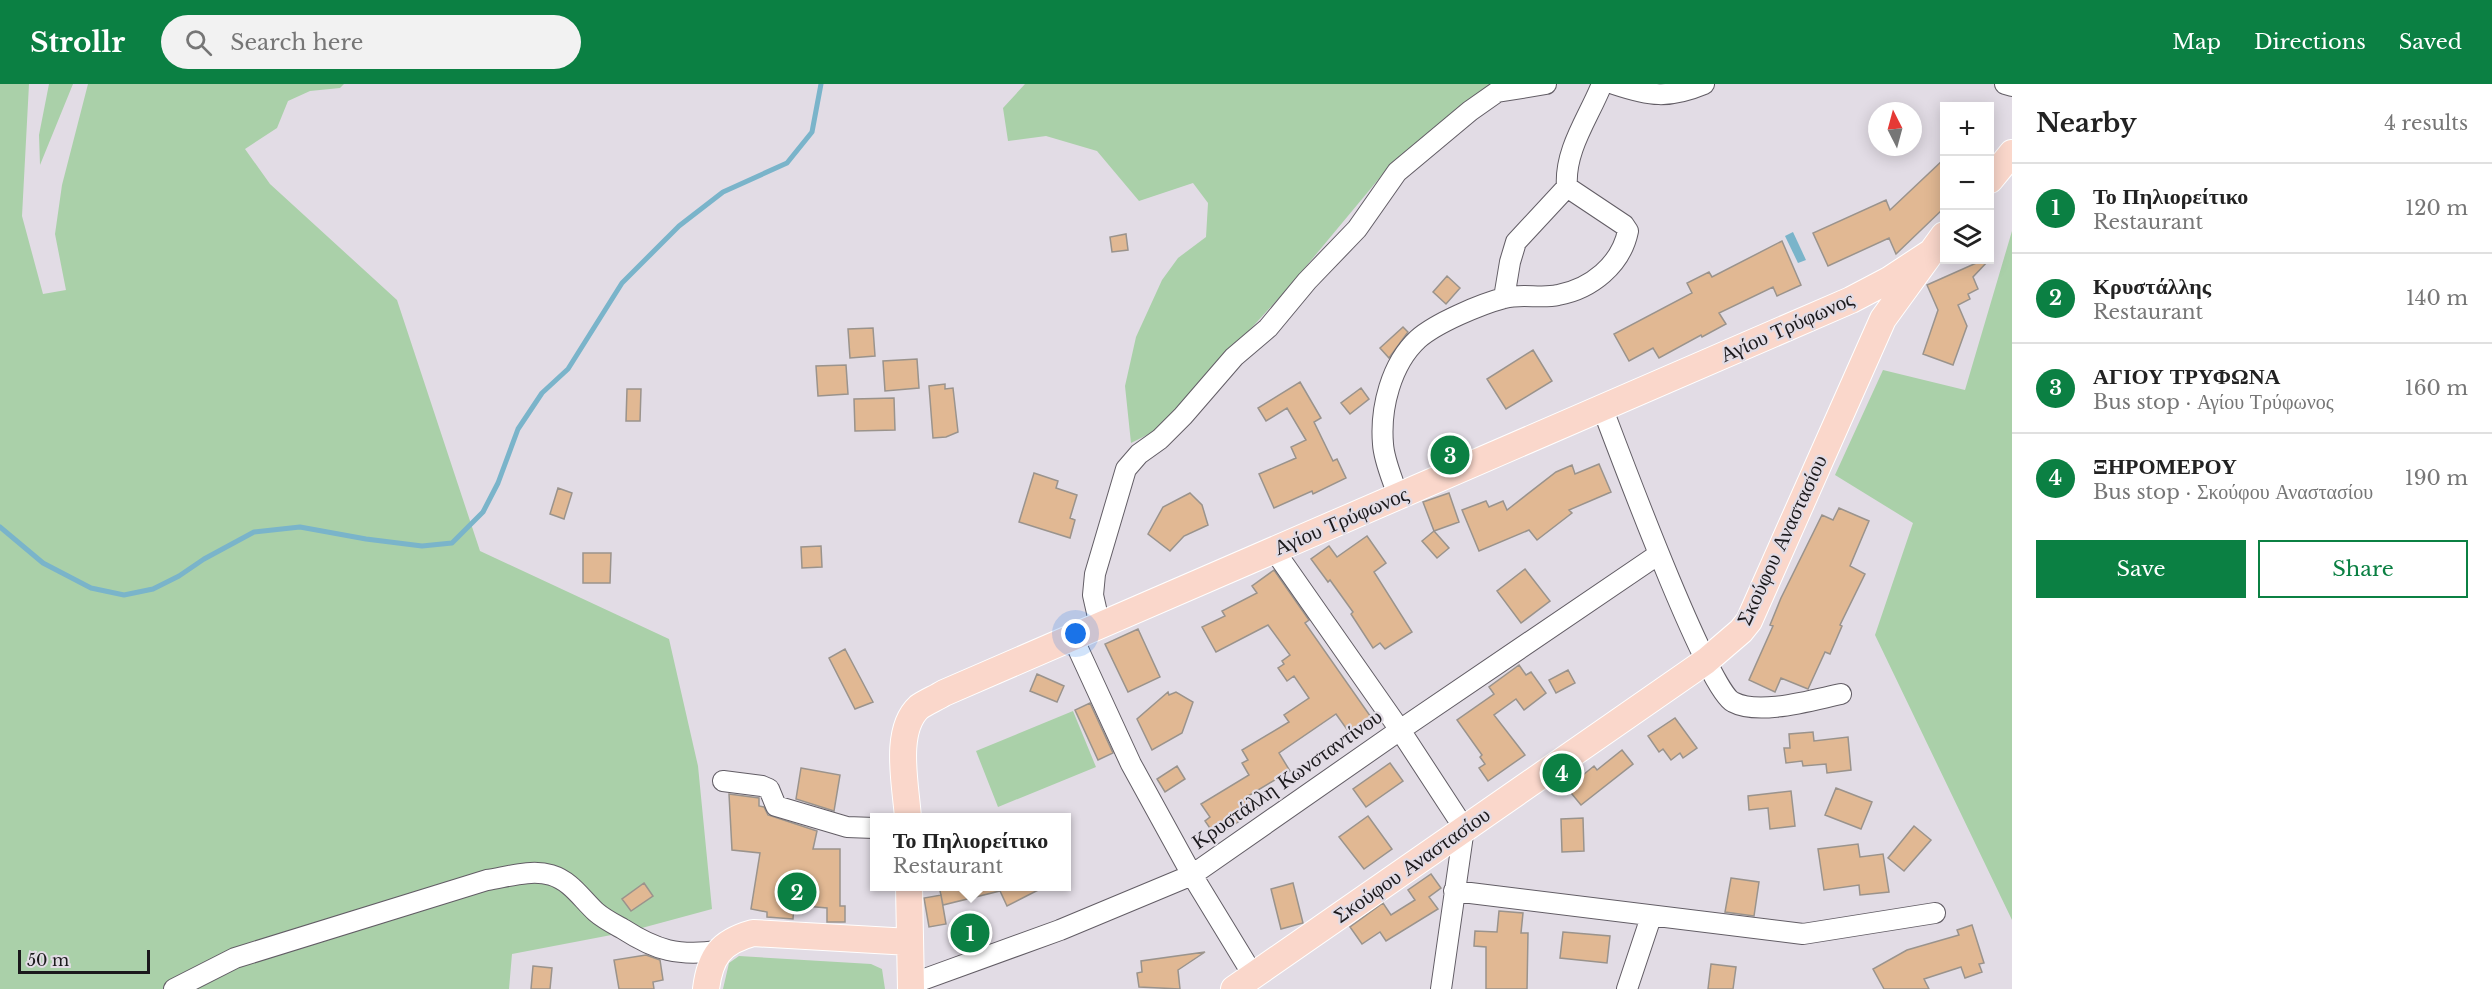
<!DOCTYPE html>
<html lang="en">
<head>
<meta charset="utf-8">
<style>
  :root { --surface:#fff; --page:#f2f2f2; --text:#222; --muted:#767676; --line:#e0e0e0; --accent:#0b8043 }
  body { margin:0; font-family:"Libre Baskerville",serif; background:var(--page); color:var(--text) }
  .controls { position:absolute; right:18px; top:18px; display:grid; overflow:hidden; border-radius:0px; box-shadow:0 3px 15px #0003 }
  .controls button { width:54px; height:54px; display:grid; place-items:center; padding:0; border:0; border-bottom:2px solid var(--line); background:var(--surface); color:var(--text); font:30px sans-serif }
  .compass { position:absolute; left:1868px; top:18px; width:54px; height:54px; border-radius:50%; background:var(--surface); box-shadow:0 3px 15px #0003; rotate:354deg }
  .scale { position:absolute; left:18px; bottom:15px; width:132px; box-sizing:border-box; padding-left:6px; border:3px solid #1b191c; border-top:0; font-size:16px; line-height:21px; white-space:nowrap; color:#1b191c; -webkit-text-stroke:4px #e2dce5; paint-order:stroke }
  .you { position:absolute; left:1076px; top:550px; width:21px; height:21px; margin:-15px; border:4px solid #fff; border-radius:50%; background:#1a73e8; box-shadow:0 0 0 9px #1a73e833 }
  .badge { display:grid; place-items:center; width:39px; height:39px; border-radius:50%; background:var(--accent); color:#fff; font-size:20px; font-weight:700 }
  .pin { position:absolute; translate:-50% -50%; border:3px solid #fff; box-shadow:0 2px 6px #0006 }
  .popup { position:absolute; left:870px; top:729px; width:201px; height:78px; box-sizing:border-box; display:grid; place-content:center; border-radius:0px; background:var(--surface); filter:drop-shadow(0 2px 4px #0005); font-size:20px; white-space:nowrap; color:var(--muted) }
  .popup b { font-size:22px; color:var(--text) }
  .popup::after { content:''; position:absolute; left:50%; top:100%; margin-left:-12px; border:12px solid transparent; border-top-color:var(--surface) }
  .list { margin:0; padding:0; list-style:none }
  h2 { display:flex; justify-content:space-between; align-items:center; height:78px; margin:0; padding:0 24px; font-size:26px }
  h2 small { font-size:20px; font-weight:400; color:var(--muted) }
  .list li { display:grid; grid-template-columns:39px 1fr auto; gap:18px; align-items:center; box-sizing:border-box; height:90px; padding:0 24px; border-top:2px solid var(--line) }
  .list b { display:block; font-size:22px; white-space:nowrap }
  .list p { margin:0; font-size:20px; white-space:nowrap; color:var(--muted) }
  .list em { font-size:20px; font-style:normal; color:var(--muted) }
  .actions { display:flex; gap:12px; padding:18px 24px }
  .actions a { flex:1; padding:14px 0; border:2px solid var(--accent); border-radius:0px; text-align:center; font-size:21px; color:var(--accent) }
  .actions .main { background:var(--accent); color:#fff }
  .icon { flex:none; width:33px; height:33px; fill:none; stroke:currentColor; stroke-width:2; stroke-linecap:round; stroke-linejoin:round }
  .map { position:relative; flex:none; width:2012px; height:905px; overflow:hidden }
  header { display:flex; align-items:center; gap:36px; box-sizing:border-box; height:84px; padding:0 30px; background:var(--accent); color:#fff }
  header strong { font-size:28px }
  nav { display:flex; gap:33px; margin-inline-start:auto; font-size:21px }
  .search { width:420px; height:54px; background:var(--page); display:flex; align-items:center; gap:15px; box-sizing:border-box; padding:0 21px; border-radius:33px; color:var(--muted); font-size:22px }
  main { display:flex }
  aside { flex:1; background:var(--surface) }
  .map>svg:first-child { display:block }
  .green { fill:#aad0a9 }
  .water { fill:#7ab4ca }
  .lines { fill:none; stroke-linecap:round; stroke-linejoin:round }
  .stream { stroke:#7ab4ca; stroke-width:5 }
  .building { fill:#e1b893; stroke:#9a938c; stroke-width:1.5 }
  .minor-casing { stroke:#625d65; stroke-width:22 }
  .major-casing { stroke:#fff; stroke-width:28 }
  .minor { stroke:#fff; stroke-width:20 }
  .major { stroke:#fad7cb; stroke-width:26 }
  .labels { text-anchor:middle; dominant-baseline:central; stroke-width:4.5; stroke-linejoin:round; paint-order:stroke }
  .street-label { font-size:21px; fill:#1b191c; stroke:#e2dce5 }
</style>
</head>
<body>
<header>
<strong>Strollr</strong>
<div class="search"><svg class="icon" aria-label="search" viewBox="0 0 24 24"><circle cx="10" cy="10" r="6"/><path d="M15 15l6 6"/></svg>Search here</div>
<nav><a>Map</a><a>Directions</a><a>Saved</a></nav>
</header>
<main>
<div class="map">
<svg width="2012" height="905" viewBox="0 0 2012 905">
  <rect width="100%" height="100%" fill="#e2dce5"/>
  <path class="green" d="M0,0H29L22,132L43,210L66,206L55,150L62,101L88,0H344L340,4L310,7L288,17L277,44L245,65L270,100L397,216L480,467L669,555L698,682L712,825L627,848L512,870L509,905H0Z
    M49,0H73L40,81L39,51Z
    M1025,0H1492L1387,85L1288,204L1159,345L1131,359L1125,302L1136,253L1162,196L1178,174L1206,153L1208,119L1193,99L1139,117L1097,67L1046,52L1008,57L1003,24Z
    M2012,147V836L1875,551L1913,439L1835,391L1883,286L1965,306Z
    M1073,627L1096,683L998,723L976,667Z
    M739,872L871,880L882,885L885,905H723L729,879Z"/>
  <path class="water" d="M1793,148L1806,176L1798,179L1785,152Z"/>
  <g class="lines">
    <path class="stream" d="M0,443L43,479L91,504L124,511L153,505L179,492L204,475L254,448L300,443L366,455L422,462L452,459L483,428L498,399L518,345L542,309L568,285L622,199L679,142L723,108L787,79L812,48L821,0"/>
  </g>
  <path class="building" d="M1944,75V124L1896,170L1889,154L1828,182L1813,149L1886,116L1890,126Z
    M1126,150L1128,166L1112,168L1110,153Z
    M1782,157L1801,201L1777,212L1773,203L1719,229L1726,240L1702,253L1701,251L1659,274L1653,264L1629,277L1614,250L1692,209L1687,199L1709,188L1712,193Z
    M1983,176H1989L1973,193L1978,205L1968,210L1970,215L1958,221L1967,242L1953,281L1923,270L1938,226L1927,201Z
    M1447,192L1460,204L1446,220L1433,208Z
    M1403,243L1408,248L1389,274L1380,264Z
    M873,244L875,272L850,274L848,245Z
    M1533,266L1552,297L1506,325L1487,295Z
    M917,275L919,304L885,307L883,277Z
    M846,281L848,310L818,312L816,282Z
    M1300,298L1321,334L1314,338L1333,377L1337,375L1346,394L1313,410L1312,407L1274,424L1259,390L1296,374L1291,363L1306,356L1287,324L1266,337L1258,324Z
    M945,300V305L953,304L958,348L946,353L933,354L929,302Z
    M1361,304L1369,315L1350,330L1341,319Z
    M627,305H641L640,337H626Z
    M894,314L895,346L855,347L854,315Z
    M1599,380L1611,408L1569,426L1572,429L1537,456L1529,446L1479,467L1462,426L1486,417L1489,423L1503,417L1507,426L1556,388L1572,381L1575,390Z
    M1034,389L1058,397L1056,404L1077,411L1070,434L1075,436L1070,454L1019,438Z
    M558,404L572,409L564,435L550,430Z
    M1190,409L1202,421L1208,441L1184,452L1170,467L1148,450L1163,423Z
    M1449,409L1459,438L1434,447L1423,418Z
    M1839,424L1869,437L1850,482L1865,490L1840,541L1842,542L1830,570L1825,568L1808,605L1781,594L1775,608L1749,596L1773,542L1770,541L1781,514L1822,431L1833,436Z
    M1434,447L1449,464L1437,474L1422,457Z
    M1367,452L1386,479L1374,488L1412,548L1385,565L1380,559L1373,564L1351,530L1353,528L1330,496L1328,498L1311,475L1329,462L1337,473Z
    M821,462L822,483L802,484L801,463Z
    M583,469H611L610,499H583Z
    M1525,485L1550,517L1521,539L1497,507Z
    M1274,486L1309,536L1305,539L1373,636L1351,651L1336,630L1279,669L1290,687L1248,712L1257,725L1216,753L1205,737L1210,733L1201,720L1249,691L1242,679L1248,676L1242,666L1289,638L1284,631L1309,614L1294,592L1287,597L1278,584L1284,580L1282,577L1290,571L1268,541L1216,568L1202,543L1225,532L1222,527L1257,509L1252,502Z
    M1138,545L1160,593L1128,608L1105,560Z
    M845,565L873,618L855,625L829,574Z
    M1519,581L1526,591L1531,588L1546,609L1524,626L1516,615L1494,631L1525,671L1488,697L1479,684L1485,680L1480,673L1482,671L1457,636L1494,610L1489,603Z
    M1568,586L1575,599L1556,609L1549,596Z
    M1037,590L1064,602L1057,618L1030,607Z
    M1168,608L1169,611L1176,608L1193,618L1182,649L1152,666L1137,635Z
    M1090,619L1113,669L1098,676L1075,626Z
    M1675,634L1697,664L1683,674L1680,669L1671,676L1663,665L1659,668L1648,652Z
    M1813,648L1814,657L1848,653L1851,686L1827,689L1826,680L1803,682L1802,677L1786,679L1784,664H1790L1789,650Z
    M1622,666L1633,680L1581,721L1567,704L1594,682L1597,686Z
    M1390,679L1403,697L1366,723L1353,705Z
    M1177,682L1185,695L1165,708L1157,695Z
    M801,684L840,691L834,727L796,715Z
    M1836,704L1872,718L1861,745L1825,731Z
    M1791,707L1795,742L1770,745L1768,724L1749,726L1748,712Z
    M729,710L759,714V722L764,723L768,731L817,747L813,765H840V822H845V838H827V824L794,821L793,835L767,833V828L751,825L760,769L732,766Z
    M1368,732L1392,765L1364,785L1339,753Z
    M1583,734L1584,767L1562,768L1561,735Z
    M1914,742L1931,756L1904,787L1888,774Z
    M1858,760L1860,773L1883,770L1889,808L1860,811L1859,801L1824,806L1818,765Z
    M1431,790L1441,804L1429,813L1438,825L1386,857L1380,848L1362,860L1350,843L1383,819L1391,831L1415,816L1408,806Z
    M1731,794L1759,798L1754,832L1725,828Z
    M644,799L653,812L631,827L622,815Z
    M1293,799L1303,839L1281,845L1271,805Z
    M939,802H1046L1007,822L1000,807L943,821Z
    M941,811L946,840L929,843L924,814Z
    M1499,827L1523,829L1521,849H1528L1527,905H1486V863L1474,862L1475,847L1497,848Z
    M1972,841L1984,879L1979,880L1982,888L1965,894L1961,883L1924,895L1929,905H1884L1873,885L1907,866L1959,851L1957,846Z
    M1563,848L1610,852L1607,879L1560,874Z
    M1205,868L1178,886L1180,905L1139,903L1137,889L1142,888L1141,877Z
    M646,871L660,876L663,896L653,898L654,905H619L614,876Z
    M1711,880L1736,883L1733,905H1708Z
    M533,882L552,884L550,905H531Z"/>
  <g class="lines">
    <defs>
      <path id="minor" d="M1614,0C1650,12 1668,15 1704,0
        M2005,0L2012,2
        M1504,214L1510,178L1516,158L1567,103C1564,66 1589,33 1602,0
        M1602,323C1618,365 1707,605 1733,618C1759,632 1812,616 1841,610
        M1398,412C1393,396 1384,377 1383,360C1380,324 1391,280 1418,255C1436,239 1481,220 1504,214C1522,209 1541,215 1558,211C1591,205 1621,181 1628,147L1624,141L1567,103
        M1274,466L1400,646L1464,744L1441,905
        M1100,542L1093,511L1095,490L1126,385L1139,370L1160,355L1183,332L1234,273L1268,244L1307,197L1357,145L1397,88L1470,27L1497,8L1546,0
        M1073,554L1131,680L1192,791L1253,891
        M723,697L762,702L769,705L776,722L847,743L874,744
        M1454,807L1803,850L1935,829
        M911,900L1060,846L1192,791L1400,646L1659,470
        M174,905L235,874L487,796C507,793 531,785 551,791C571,797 581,814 596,828C604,835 614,840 623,845C657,867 678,872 718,867
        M1627,905L1651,833"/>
      <path id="major" d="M1990,96L2012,69
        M908,734C906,702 893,647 919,623C926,618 936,614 944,609L1851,216L1889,196L1930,169
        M909,802L911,905
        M706,905C710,873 720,858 753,849L910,858
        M1234,905L1706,577L1741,547L1749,537L1883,235L1944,151"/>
    </defs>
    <use href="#minor" class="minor-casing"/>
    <use href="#major" class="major-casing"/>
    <use href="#minor" class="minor"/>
    <use href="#major" class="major"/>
  </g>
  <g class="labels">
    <g class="street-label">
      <text transform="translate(1787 243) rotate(-24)">Αγίου Τρύφωνος</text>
      <text transform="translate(1341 437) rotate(-23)">Αγίου Τρύφωνος</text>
      <text transform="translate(1782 456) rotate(-65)">Σκούφου Αναστασίου</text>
      <text transform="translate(1287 695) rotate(-35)">Κρυστάλλη Κωνσταντίνου</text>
      <text transform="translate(1412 781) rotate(-35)">Σκούφου Αναστασίου</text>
    </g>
  </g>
</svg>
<div class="controls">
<button>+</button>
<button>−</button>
<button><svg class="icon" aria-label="layers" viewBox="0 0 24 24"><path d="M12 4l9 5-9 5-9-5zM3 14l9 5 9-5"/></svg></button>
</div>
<svg class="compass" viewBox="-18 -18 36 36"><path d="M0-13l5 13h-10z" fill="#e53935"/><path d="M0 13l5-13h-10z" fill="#767676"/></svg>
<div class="scale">50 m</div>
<div class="you"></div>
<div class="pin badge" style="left:970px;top:849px">1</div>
<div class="popup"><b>Το Πηλιορείτικο</b>Restaurant</div>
<div class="pin badge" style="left:797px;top:808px">2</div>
<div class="pin badge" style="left:1450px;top:371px">3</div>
<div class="pin badge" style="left:1562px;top:689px">4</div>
</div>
<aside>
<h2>Nearby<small>4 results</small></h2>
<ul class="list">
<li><span class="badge">1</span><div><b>Το Πηλιορείτικο</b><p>Restaurant</p></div><em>120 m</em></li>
<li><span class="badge">2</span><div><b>Κρυστάλλης</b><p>Restaurant</p></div><em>140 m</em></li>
<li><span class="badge">3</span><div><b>ΑΓΙΟΥ ΤΡΥΦΩΝΑ</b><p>Bus stop · Αγίου Τρύφωνος</p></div><em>160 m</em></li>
<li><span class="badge">4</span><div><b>ΞΗΡΟΜΕΡΟΥ</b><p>Bus stop · Σκούφου Αναστασίου</p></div><em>190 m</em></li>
</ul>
<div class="actions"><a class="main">Save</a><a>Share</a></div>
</aside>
</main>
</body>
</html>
